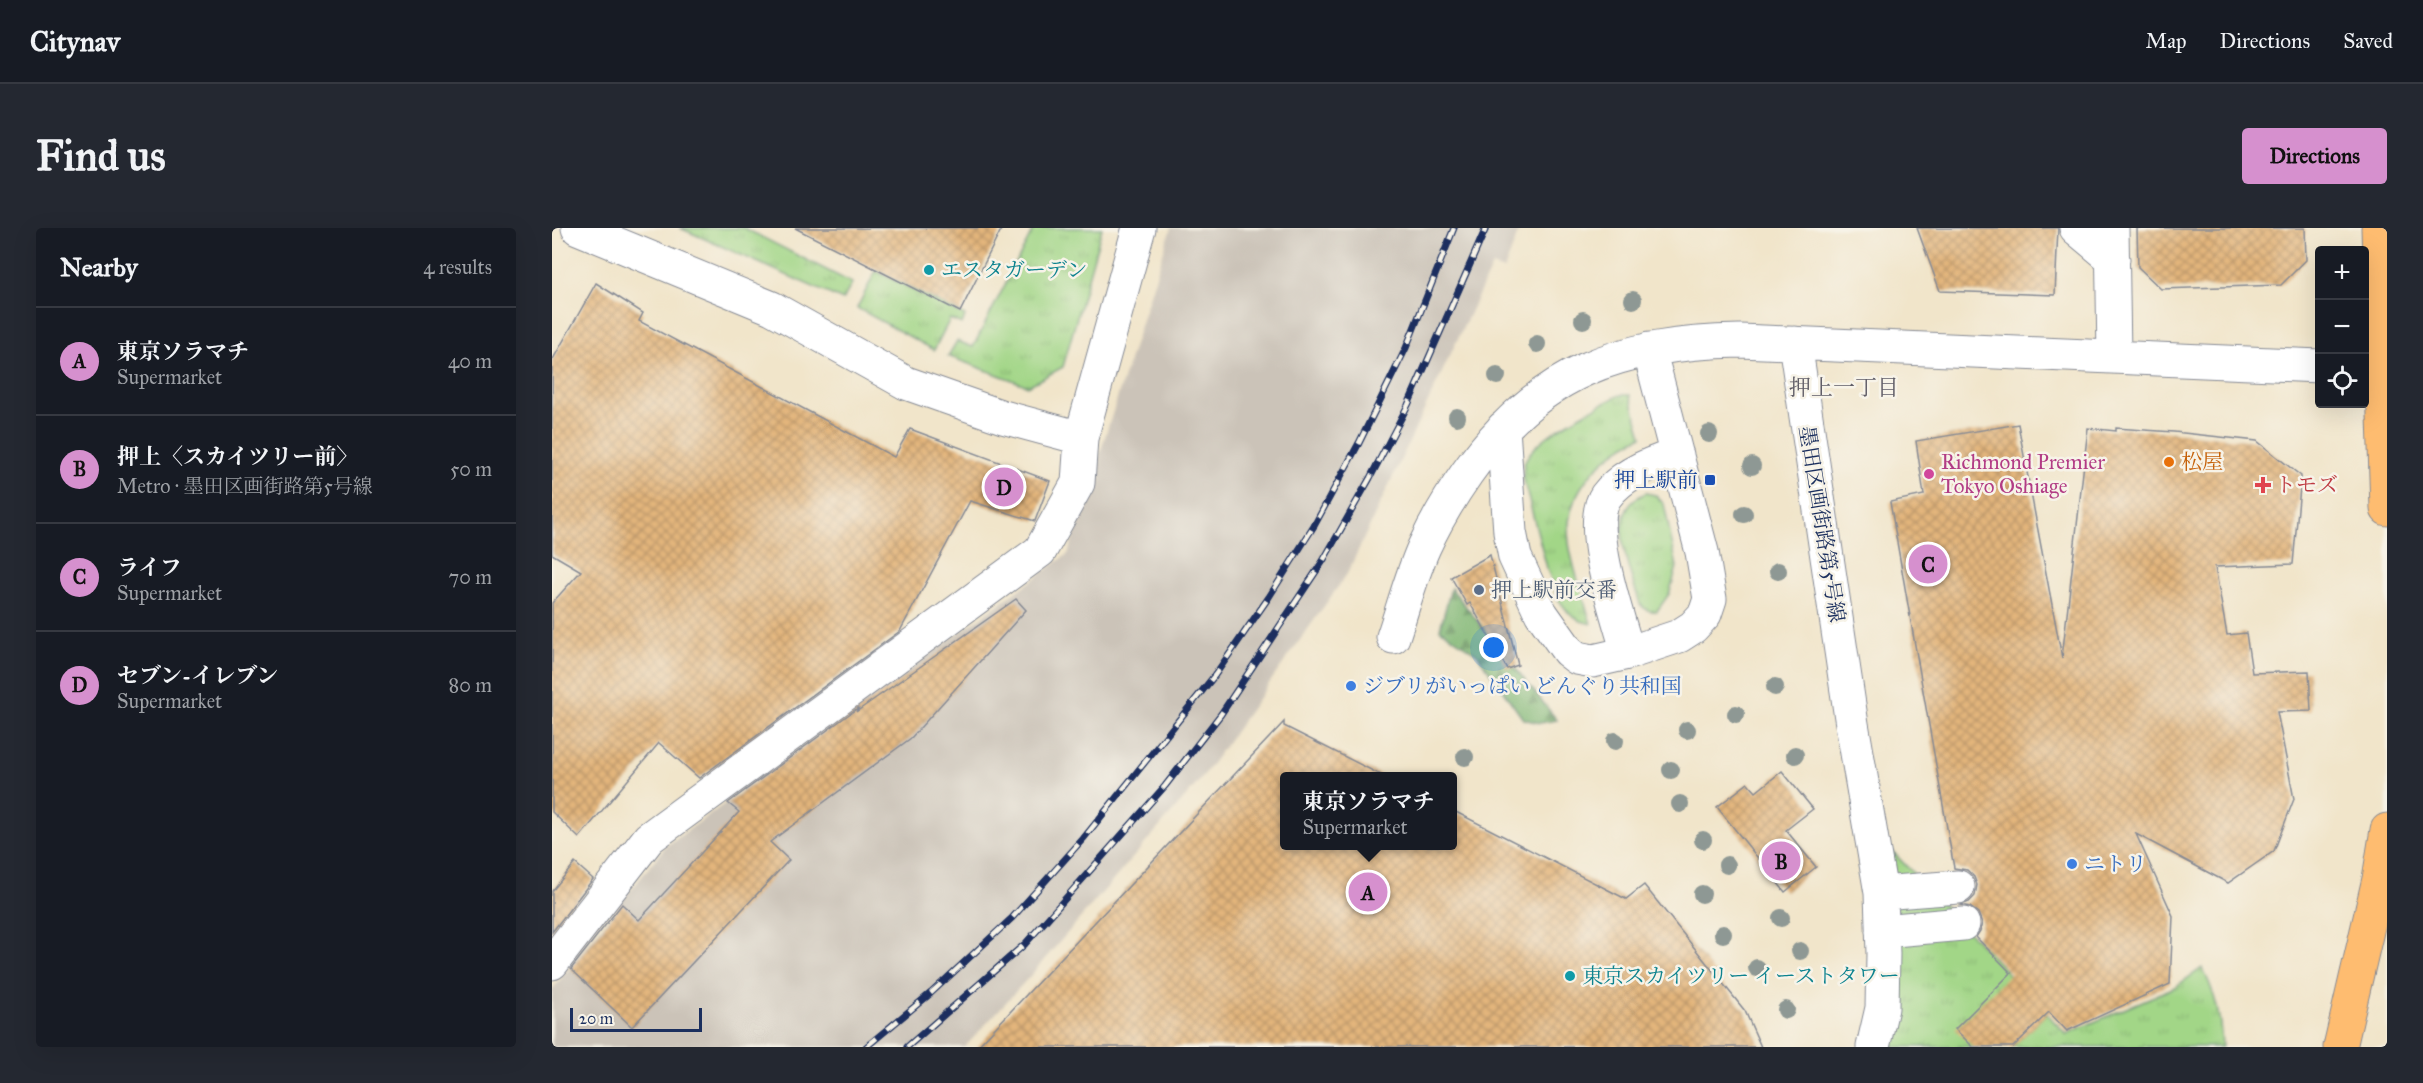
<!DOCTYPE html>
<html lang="en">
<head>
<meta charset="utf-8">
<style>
  :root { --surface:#171b24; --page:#242831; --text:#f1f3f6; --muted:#9ea1a6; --line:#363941; --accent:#d690ce }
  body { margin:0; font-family:"IM FELL Great Primer","Noto Serif JP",serif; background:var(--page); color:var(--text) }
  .controls { position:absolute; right:18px; top:18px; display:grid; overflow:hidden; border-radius:6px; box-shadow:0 6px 24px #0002 }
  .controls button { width:54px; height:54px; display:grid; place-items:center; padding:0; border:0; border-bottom:2px solid var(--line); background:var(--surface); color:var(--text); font:30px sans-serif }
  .scale { position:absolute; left:18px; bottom:15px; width:132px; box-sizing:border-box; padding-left:6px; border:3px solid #1b2f5e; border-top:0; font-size:16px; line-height:21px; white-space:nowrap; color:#1b2f5e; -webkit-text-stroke:4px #f7f3e8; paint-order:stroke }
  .you { position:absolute; left:942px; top:420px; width:21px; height:21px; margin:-15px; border:4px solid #fff; border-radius:50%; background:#1a73e8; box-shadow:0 0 0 9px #1a73e833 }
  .badge { display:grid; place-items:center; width:39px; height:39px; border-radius:50%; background:var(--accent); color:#111; font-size:20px; font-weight:700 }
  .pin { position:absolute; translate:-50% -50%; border:3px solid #fff; box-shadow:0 2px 6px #0006 }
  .popup { position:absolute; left:728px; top:544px; width:177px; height:78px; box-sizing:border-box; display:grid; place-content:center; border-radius:6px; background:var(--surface); filter:drop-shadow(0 2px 4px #0005); font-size:20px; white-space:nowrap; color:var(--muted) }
  .popup b { font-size:22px; color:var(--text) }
  .popup::after { content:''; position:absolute; left:50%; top:100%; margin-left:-12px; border:12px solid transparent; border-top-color:var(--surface) }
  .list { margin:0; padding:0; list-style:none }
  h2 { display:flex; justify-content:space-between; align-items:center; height:78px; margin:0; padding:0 24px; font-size:26px }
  h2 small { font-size:20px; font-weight:400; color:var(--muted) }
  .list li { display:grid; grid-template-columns:39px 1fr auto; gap:18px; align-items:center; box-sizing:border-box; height:108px; padding:0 24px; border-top:2px solid var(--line) }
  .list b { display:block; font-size:22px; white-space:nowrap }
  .list p { margin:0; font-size:20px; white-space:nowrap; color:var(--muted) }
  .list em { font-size:20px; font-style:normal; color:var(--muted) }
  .icon { flex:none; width:33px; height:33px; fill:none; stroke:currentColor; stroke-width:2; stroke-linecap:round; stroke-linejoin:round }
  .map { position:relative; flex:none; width:1835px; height:819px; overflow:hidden; border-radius:6px }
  header { display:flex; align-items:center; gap:36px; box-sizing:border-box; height:84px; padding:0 30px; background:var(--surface); border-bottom:2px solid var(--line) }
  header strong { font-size:28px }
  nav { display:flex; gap:33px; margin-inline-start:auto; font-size:21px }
  .intro { display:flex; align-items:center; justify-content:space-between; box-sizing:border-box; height:144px; padding:0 36px }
  h1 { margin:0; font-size:42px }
  .button { padding:15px 27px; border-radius:6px; background:var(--accent); color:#111; font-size:21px; font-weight:700 }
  main { display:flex; gap:36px; padding:0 36px }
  aside { flex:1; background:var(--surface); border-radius:6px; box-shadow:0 6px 24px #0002 }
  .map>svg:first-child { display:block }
  .railway { fill:#cbc3b8 }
  .grass { fill:url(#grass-tufts); stroke:#5e8272; stroke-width:1.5 }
  .forest { fill:url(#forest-firs); stroke:#4e7369; stroke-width:1.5 }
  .pier { fill:#f1e5ca }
  .building { fill:url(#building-cross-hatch) }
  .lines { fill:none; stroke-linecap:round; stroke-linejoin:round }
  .minor-casing { stroke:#868a94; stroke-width:35 }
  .major-casing { stroke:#868a94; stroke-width:35 }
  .minor { stroke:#fff; stroke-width:33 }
  .major { stroke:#febc70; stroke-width:33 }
  .rail-casing { stroke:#1b2f5e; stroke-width:7 }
  .rail { stroke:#f7f3e8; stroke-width:4.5; stroke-dasharray:14; stroke-linecap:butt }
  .tree { fill:#8e9894 }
  .culture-dot { fill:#0f9aa8; stroke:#f7f3e8; stroke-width:2 }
  .food-dot { fill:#e8710a; stroke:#f7f3e8; stroke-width:2 }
  .hotel-dot { fill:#d1479c; stroke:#f7f3e8; stroke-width:2 }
  .transit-dot { fill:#1a4fb4; stroke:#f7f3e8; stroke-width:2 }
  .health-dot { fill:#e0444e; stroke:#f7f3e8; stroke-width:2 }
  .service-dot { fill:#5c6f8a; stroke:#f7f3e8; stroke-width:2 }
  .shop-dot { fill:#3f7fe0; stroke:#f7f3e8; stroke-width:2 }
  .labels { text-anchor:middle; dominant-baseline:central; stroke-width:5; stroke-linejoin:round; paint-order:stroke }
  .culture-label { font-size:21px; fill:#0d838f; stroke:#f7f3e8; text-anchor:start }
  .hotel-label { font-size:21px; fill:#b23c85; stroke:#f7f3e8; text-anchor:start }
  .food-label { font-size:21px; fill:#c56008; stroke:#f7f3e8; text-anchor:start }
  .transit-label { font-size:21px; fill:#164399; stroke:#f7f3e8; text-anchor:end }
  .health-label { font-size:21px; fill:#be3a42; stroke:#f7f3e8; text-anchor:start }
  .street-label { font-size:21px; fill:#1b2f5e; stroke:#f7f3e8 }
  .service-label { font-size:21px; fill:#4e5e75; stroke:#f7f3e8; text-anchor:start }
  .shop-label { font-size:21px; fill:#366cbe; stroke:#f7f3e8; text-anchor:start }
  .neighbourhood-label { font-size:22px; fill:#615e68; stroke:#f7f3e8 }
</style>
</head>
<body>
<header>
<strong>Citynav</strong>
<nav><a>Map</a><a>Directions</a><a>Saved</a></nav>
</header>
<div class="intro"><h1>Find us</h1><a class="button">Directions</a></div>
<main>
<aside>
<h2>Nearby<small>4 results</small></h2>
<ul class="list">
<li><span class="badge">A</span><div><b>東京ソラマチ</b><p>Supermarket</p></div><em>40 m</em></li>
<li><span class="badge">B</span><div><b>押上〈スカイツリー前〉</b><p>Metro · 墨田区画街路第5号線</p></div><em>50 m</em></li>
<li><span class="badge">C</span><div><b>ライフ</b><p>Supermarket</p></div><em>70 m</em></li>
<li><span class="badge">D</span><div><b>セブン-イレブン</b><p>Supermarket</p></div><em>80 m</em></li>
</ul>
</aside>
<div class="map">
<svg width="1835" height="819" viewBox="0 0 1835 819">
  <defs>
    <pattern id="grass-tufts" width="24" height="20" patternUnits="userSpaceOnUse" patternTransform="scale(1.5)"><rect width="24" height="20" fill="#a2d687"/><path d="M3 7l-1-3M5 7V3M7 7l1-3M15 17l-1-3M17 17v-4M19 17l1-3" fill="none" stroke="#8bb877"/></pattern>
    <pattern id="forest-firs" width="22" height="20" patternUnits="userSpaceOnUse" patternTransform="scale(1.5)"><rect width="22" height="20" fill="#81b774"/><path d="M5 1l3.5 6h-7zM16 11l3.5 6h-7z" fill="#699562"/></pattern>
    <pattern id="building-cross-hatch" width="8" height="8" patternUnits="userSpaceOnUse" patternTransform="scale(1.5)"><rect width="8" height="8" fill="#e3b57c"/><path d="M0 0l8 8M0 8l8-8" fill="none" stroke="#b79469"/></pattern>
  </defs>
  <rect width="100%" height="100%" fill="#f7f3e8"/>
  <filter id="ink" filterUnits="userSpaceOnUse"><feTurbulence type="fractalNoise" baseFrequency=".0167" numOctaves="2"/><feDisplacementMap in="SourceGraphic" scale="12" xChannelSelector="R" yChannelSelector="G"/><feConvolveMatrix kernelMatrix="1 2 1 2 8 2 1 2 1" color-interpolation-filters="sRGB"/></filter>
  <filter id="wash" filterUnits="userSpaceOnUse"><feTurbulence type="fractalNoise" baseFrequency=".008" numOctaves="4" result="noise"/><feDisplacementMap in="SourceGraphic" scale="24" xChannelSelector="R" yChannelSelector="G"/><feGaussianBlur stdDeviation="1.35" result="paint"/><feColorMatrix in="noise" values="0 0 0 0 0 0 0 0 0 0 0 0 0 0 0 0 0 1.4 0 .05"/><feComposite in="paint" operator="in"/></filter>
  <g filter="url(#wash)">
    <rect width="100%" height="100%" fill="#f1e5ca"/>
    <path class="railway" d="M619,0H968L952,42L940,38L795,346L649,551L478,748L413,819H0V762L113,619L516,326Z"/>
    <path class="grass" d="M128,0H192L300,55L291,72Z
      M482,0H550L511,139L476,158L396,128L405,113L421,119Z
      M324,43L413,88L410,96L398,91L382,122L305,80Z
      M1068,167H1078L1090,208C1048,228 1011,265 1017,315C1021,342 1032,370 1039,396L1029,393L1016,384L1006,371L995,340L971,250C972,245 971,240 972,236C980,209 1044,179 1068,167Z
      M1094,265L1103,267L1112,276L1125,339L1117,366L1105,383C1097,384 1093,382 1088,376C1079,344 1050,283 1094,265Z
      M1340,623L1514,806L1623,759L1650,740C1664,765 1669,791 1670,819H1338L1347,758Z"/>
    <path class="forest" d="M899,360L1005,492L988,495L971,491L925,426L888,401Z"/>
    <path class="pier" d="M1835,788V819H1722Z"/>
    <g id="blocks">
      <path class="building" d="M243,0H450L408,84Z
        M1365,0H1506L1503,67L1388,63Z
        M1585,0H1753L1754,32L1729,57L1609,61L1586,39Z
        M44,55L91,85L87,93L342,229L358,201L498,253L483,293L418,273L348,403L147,550L107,515L27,610L0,584V375L29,343L0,326V133Z
        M1466,196L1510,430L1536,200L1564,203V200L1622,204L1705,213L1749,248L1741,336L1663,339L1675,407L1694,405L1700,445L1757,443L1759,483L1725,484L1742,571L1722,623L1676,655L1584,606L1621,688L1618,756L1515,803L1497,784L1461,819H1421L1403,801L1459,745L1424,709L1428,703L1430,695L1426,685L1418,679L1409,677L1417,674L1423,668L1425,657L1422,649L1415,642L1402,640L1338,274L1372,267L1364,213Z
        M938,327L966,437L955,441L918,375L915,377L899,349Z
        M464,371L474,382L359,510L218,614L237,632L80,799L19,741L70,676L87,692L187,584L176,575L307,479L304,484Z
        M732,494V498L833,549H732V618H900V582L1074,671L1092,657L1193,783L1209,819H425Z
        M1230,543L1261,581L1234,602L1264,639L1233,664L1165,579L1196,555L1204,564Z
        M23,635L41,651L0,704V663Z"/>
    </g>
  </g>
  <g filter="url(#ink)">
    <use href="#blocks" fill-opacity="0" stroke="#868a94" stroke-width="1.5"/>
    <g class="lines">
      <defs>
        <path id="minor" d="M26,0L220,80L354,155L451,189L529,210
          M1524,0L1561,31
          M1560,0L1562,129
          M1243,115L1299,490L1329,665L1331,726L1330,780L1321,819
          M951,200L958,304L963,329L989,385L1016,423L1025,430L1041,433L1076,425L1127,408L1141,399L1153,386L1158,371L1150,324L1097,121
          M841,409C851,380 859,348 872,319C884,293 899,268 915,245C986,143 1068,115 1188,113L1768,138
          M1076,425C1067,391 1033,297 1054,268C1070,246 1101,234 1125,227
          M1329,665L1406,659
          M1330,703L1411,696
          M0,735L97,610L488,323L526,255L529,210L587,0"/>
        <path id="major" d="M1826,0L1835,281
          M1788,819L1827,651L1835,602"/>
      </defs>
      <use href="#minor" class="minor-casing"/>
      <use href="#major" class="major-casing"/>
      <use href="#minor" class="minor"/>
      <use href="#major" class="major"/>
      <defs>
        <path id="rail" d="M314,819L379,765L460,690L531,611L663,447L717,369L762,298L807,215L854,120L902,0
          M355,819L473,716L613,558L669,486L771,333L818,250L856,177L934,0"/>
      </defs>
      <use href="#rail" class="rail-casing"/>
      <use href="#rail" class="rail"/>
    </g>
    <g class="tree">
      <circle cx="1081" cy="72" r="9"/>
      <circle cx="1031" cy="92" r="9"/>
      <circle cx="985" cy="116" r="9"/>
      <circle cx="945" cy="148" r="9"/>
      <circle cx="905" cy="189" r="9"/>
      <circle cx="1157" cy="206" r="9"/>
      <circle cx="1200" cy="238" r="9"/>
      <circle cx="1192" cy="286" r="9"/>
      <circle cx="1226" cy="343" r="9"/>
      <circle cx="1223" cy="459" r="9"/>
      <circle cx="1184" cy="486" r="9"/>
      <circle cx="1135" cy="502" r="9"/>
      <circle cx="1063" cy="513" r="9"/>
      <circle cx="1243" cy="527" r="9"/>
      <circle cx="913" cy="529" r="9"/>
      <circle cx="1119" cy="542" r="9"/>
      <circle cx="1128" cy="576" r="9"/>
      <circle cx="1151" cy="612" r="9"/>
      <circle cx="1175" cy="637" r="9"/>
      <circle cx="1150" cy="666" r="9"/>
      <circle cx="1229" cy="690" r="9"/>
      <circle cx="1171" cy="706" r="9"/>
      <circle cx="1248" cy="723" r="9"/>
      <circle cx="1205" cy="740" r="9"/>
      <circle cx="1234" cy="782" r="9"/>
    </g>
  </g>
  <g class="culture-dot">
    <circle cx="377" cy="42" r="6"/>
    <circle cx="1018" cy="748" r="6"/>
  </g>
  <circle class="food-dot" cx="1617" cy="234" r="6"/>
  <circle class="hotel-dot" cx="1377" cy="246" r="6"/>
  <rect class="transit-dot" x="1152" y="246" width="12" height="12" rx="3"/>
  <path class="health-dot" d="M1708 248h6v6h6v6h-6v6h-6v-6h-6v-6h6z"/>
  <circle class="service-dot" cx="927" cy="362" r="6"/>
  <g class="shop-dot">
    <circle cx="799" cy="458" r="6"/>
    <circle cx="1520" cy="636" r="6"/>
  </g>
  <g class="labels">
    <g class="culture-label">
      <text x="389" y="42">エスタガーデン</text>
      <text x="1030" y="748">東京スカイツリー イーストタワー</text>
    </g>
    <g class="hotel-label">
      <text x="1389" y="234">Richmond Premier<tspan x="1389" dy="24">Tokyo Oshiage</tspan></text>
    </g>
    <g class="food-label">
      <text x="1629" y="234">松屋</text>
    </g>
    <g class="transit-label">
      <text x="1146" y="252">押上駅前</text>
    </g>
    <g class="health-label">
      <text x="1723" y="257">トモズ</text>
    </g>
    <g class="street-label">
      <text transform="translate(1270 296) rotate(81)">墨田区画街路第5号線</text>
    </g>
    <g class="service-label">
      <text x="939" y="362">押上駅前交番</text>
    </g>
    <g class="shop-label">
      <text x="811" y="458">ジブリがいっぱい どんぐり共和国</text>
      <text x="1532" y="636">ニトリ</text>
    </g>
    <g class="neighbourhood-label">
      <text x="1292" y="159">押上一丁目</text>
    </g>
  </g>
</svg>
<div class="controls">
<button>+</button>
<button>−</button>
<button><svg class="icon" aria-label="locate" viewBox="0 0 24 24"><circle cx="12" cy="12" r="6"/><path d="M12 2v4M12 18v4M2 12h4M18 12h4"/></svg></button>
</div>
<div class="scale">20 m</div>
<div class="you"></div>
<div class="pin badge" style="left:816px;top:664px">A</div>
<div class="popup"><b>東京ソラマチ</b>Supermarket</div>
<div class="pin badge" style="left:1229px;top:633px">B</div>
<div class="pin badge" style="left:1376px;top:336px">C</div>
<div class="pin badge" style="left:452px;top:259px">D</div>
</div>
</main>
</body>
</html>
